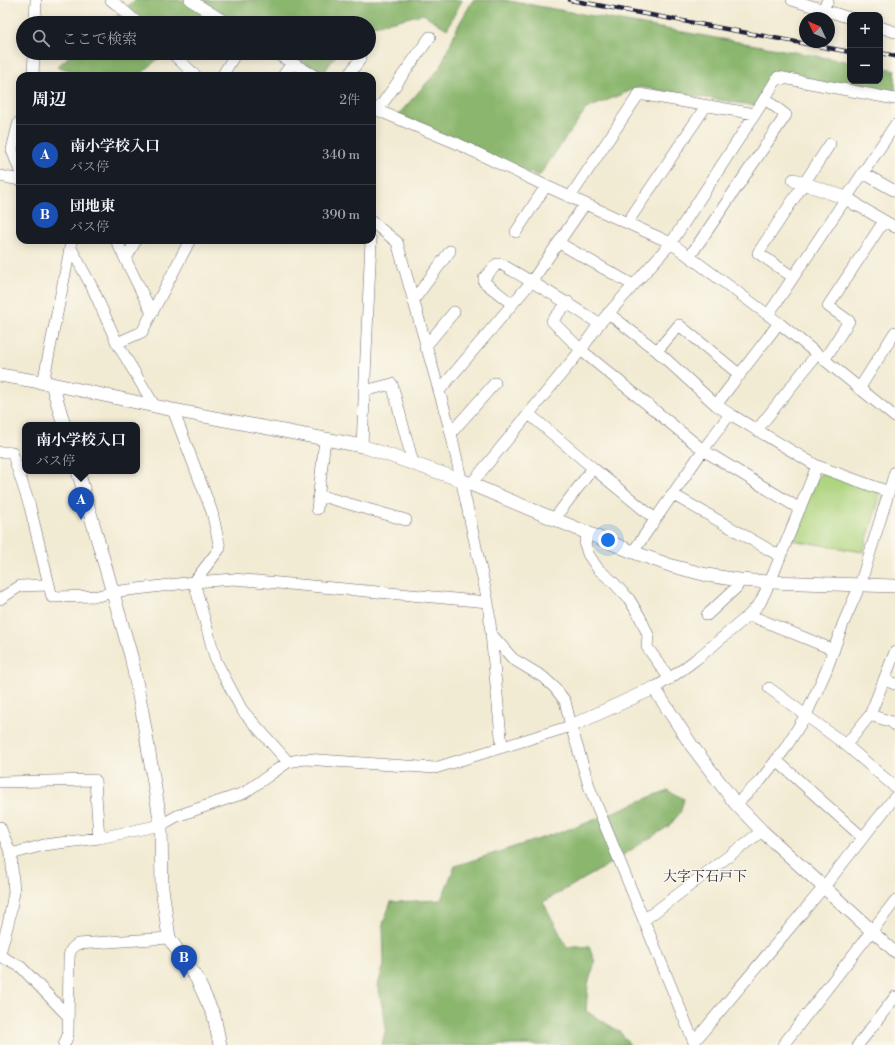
<!DOCTYPE html>
<html lang="ja">
<head>
<meta charset="utf-8">
<style>
  :root { --surface:#171b24; --page:#242831; --text:#f1f3f6; --muted:#9ea1a6; --line:#363941; --accent:#db2777 }
  body { margin:0; font-family:"Libre Bodoni","Noto Serif JP",serif; background:var(--page); color:var(--text) }
  .controls { position:absolute; right:12px; top:12px; display:grid; overflow:hidden; border-radius:8px; box-shadow:0 2px 10px #0003 }
  .controls button { width:36px; height:36px; display:grid; place-items:center; padding:0; border:0; border-bottom:1px solid var(--line); background:var(--surface); color:var(--text); font:20px sans-serif }
  .compass { position:absolute; left:799px; top:12px; width:36px; height:36px; border-radius:50%; background:var(--surface); box-shadow:0 2px 10px #0003; rotate:314deg }
  .you { position:absolute; left:608px; top:540px; width:14px; height:14px; margin:-10px; border:3px solid #fff; border-radius:50%; background:#1a73e8; box-shadow:0 0 0 6px #1a73e833 }
  .badge { display:grid; place-items:center; width:26px; height:26px; border-radius:50%; background:var(--accent); color:#fff; font-size:13px; font-weight:700 }
  .pin { position:absolute; translate:-50% -33px; filter:drop-shadow(0 1px 2px #0008) }
  .pin::after { content:''; position:absolute; top:21px; width:14px; height:12px; background:inherit; clip-path:polygon(0 0,100% 0,50% 100%) }
  .popup { position:absolute; left:22px; top:422px; width:118px; height:52px; box-sizing:border-box; display:grid; place-content:center; border-radius:8px; background:var(--surface); filter:drop-shadow(0 1px 3px #0005); font-size:13px; white-space:nowrap; color:var(--muted) }
  .popup b { font-size:15px; color:var(--text) }
  .popup::after { content:''; position:absolute; left:50%; top:100%; margin-left:-8px; border:8px solid transparent; border-top-color:var(--surface) }
  .list { margin:0; padding:0; list-style:none }
  h2 { display:flex; justify-content:space-between; align-items:center; height:52px; margin:0; padding:0 16px; font-size:17px }
  h2 small { font-size:13px; font-weight:400; color:var(--muted) }
  .list li { display:grid; grid-template-columns:26px 1fr auto; gap:12px; align-items:center; box-sizing:border-box; height:60px; padding:0 16px; border-top:1px solid var(--line) }
  .list b { display:block; font-size:15px; white-space:nowrap }
  .list p { margin:0; font-size:13px; white-space:nowrap; color:var(--muted) }
  .list em { font-size:13px; font-style:normal; color:var(--muted) }
  .icon { flex:none; width:22px; height:22px; fill:none; stroke:currentColor; stroke-width:2; stroke-linecap:round; stroke-linejoin:round }
  .map { position:relative; flex:none; width:895px; height:1045px; overflow:hidden }
  .search { position:absolute; background:var(--surface); box-shadow:0 2px 10px #0003; left:16px; top:16px; width:360px; height:44px; display:flex; align-items:center; gap:10px; box-sizing:border-box; padding:0 14px; border-radius:22px; color:var(--muted); font-size:15px }
  .panel { position:absolute; background:var(--surface); box-shadow:0 2px 10px #0003; left:16px; top:72px; width:360px; height:172px; border-radius:12px }
  .map>svg:first-child { display:block }
  .green { fill:#add47e; stroke:#687b5c }
  .forest { fill:#8ab66d; stroke:#566c54 }
  .lines { fill:none; stroke-linecap:round; stroke-linejoin:round }
  .minor-casing { stroke:#6b6870; stroke-width:12 }
  .tertiary-casing { stroke:#6b6870; stroke-width:14 }
  .minor { stroke:#fff; stroke-width:11 }
  .tertiary { stroke:#fff; stroke-width:13 }
  .rail-casing { stroke:#22223b; stroke-width:4.5 }
  .rail { stroke:#fbf7ec; stroke-width:3; stroke-dasharray:9; stroke-linecap:butt }
  .labels { text-anchor:middle; dominant-baseline:central; stroke-width:3; stroke-linejoin:round; paint-order:stroke }
  .quarter-label { font-size:14px; fill:#22223b; stroke:#fbf7ec }
</style>
</head>
<body>
<div class="map">
<svg width="895" height="1045" viewBox="0 0 895 1045">
  <rect width="100%" height="100%" fill="#fbf7ec"/>
  <filter id="ink" filterUnits="userSpaceOnUse"><feTurbulence type="fractalNoise" baseFrequency=".025" numOctaves="2"/><feDisplacementMap in="SourceGraphic" scale="8" xChannelSelector="R" yChannelSelector="G"/><feConvolveMatrix kernelMatrix="1 2 1 2 8 2 1 2 1" color-interpolation-filters="sRGB"/></filter>
  <filter id="wash" filterUnits="userSpaceOnUse"><feTurbulence type="fractalNoise" baseFrequency=".012" numOctaves="4" result="noise"/><feDisplacementMap in="SourceGraphic" scale="16" xChannelSelector="R" yChannelSelector="G"/><feGaussianBlur stdDeviation="0.9" result="paint"/><feColorMatrix in="noise" values="0 0 0 0 0 0 0 0 0 0 0 0 0 0 0 0 0 1.4 0 .05"/><feComposite in="paint" operator="in"/></filter>
  <g filter="url(#wash)">
    <rect width="100%" height="100%" fill="#f2ebd3"/>
    <path class="green" d="M823,473L877,491L880,496L863,552L791,540L818,476Z"/>
    <path class="forest" d="M135,0H462L447,29L423,14L369,27V23H239L210,5L193,23H108Z
      M473,0H504L850,62V81H880V67L895,70V99L775,74L756,106L639,87L586,109L539,176L496,162L398,115L440,68L458,26Z
      M73,53H164L139,76H95L57,67Z
      M288,53H337L323,74Z
      M668,790L684,799L680,813L669,826L596,872L543,902L567,947H589L595,962L588,984L586,1011L620,1032L630,1045H382L386,1027L378,985L384,965L383,924L391,902L441,900L455,866L579,826Z"/>
  </g>
  <g filter="url(#ink)">
    <g class="lines">
      <defs>
        <path id="minor" d="M111,0L116,4L138,23
          M190,0L227,23
          M792,0L850,18
          M822,10L828,0
          M35,23L36,0
          M880,27L895,32
          M172,53L196,76
          M275,53L315,76
          M33,76L34,53
          M222,76L236,53
          M283,76L292,63
          M348,76L361,58
          M372,108L456,143L546,186L671,243L779,323L895,417
          M377,111L430,37
          M20,121L18,125L12,150L20,171
          M863,173L895,191
          M0,176L20,180
          M570,197L639,94L755,114L778,77L895,99
          M857,205L895,227
          M372,222L397,242L451,433L488,602L502,747
          M627,223L706,106
          M516,232L546,186
          M116,240L152,313
          M559,243L633,285
          M70,246L93,289L117,343L154,405
          M690,256L786,115L765,99
          M126,259L136,240
          M793,277L758,253L830,144
          M413,301L450,251
          M568,302L552,321L581,350L703,450L800,509
          M512,304L484,282V278L497,264H501C534,283 567,302 599,324
          M608,313L657,351L716,405L730,414L817,466L889,492
          M768,315L895,125
          M117,343L142,332L190,240
          M425,347L454,312
          M657,351L679,325L740,375
          M824,360L849,321L828,306L884,221
          M43,383L71,244
          M859,389L895,332
          M364,391L392,384L413,463
          M439,391L532,281L585,204
          M716,405L779,323
          M173,410L212,512L220,548L194,582L216,661L242,710L288,762
          M529,414L593,468L554,519
          M757,430L817,354
          M451,433L495,383
          M362,446L371,240
          M0,452H12L30,507L52,597L98,596L113,592L194,582L234,579L488,602
          M817,466L770,582L760,603L749,615L834,650
          M593,468L655,519
          M471,484L581,350L599,324L671,243L755,114
          M672,494L780,556
          M318,495L406,520
          M317,509L325,439
          M588,533L585,544L588,554L598,569L612,581L629,599L640,617L648,635L647,647L670,679
          M633,552L703,450L730,414
          M0,599L20,586L49,585
          M707,615L737,587L739,580
          M492,635L513,659L543,677L555,688L565,701L571,726L590,789L695,1045
          M884,680L895,684
          M654,688C689,668 718,641 749,615
          M769,688L846,745L895,787
          M870,715L892,722L895,725
          M846,745L870,715L895,652
          M776,760L862,837
          M0,782L95,780L99,838
          M736,804L761,780L784,750L806,715L826,671L843,624L860,585L895,472
          M0,827L11,854L44,845L99,838L161,825L177,816L244,793L288,762L305,759L435,768L571,726
          M644,920L762,831
          M872,931L895,952
          M0,953L9,920L14,892L11,854
          M0,956L21,967L68,1016
          M694,1042L823,888L895,797
          M64,1045L68,1035L69,961C69,952 70,949 78,944L169,938
          M783,1045L895,901
          M858,1045L895,997"/>
        <path id="tertiary" d="M794,180L846,198L857,205
          M0,375L52,384L173,410L362,446L461,480L633,552L672,566L707,575L739,580L770,582L895,586
          M52,384L64,425
          M78,471L131,656L142,711L161,825L162,888L169,938L197,979L214,1016L220,1045
          M571,726L654,688L692,746L736,804L762,831L872,931"/>
      </defs>
      <use href="#minor" class="minor-casing"/>
      <use href="#tertiary" class="tertiary-casing"/>
      <use href="#minor" class="minor"/>
      <use href="#tertiary" class="tertiary"/>
      <defs>
        <path id="rail" d="M570,0L850,52
          M880,53L895,56"/>
      </defs>
      <use href="#rail" class="rail-casing"/>
      <use href="#rail" class="rail"/>
    </g>
  </g>
  <g class="labels">
    <g class="quarter-label">
      <text x="705" y="877">大字下石戸下</text>
    </g>
  </g>
</svg>
<div class="controls">
<button>+</button>
<button>−</button>
</div>
<svg class="compass" viewBox="-18 -18 36 36"><path d="M0-13l5 13h-10z" fill="#e53935"/><path d="M0 13l5-13h-10z" fill="#9ea1a6"/></svg>
<div class="you"></div>
<div class="pin badge" style="left:81px;top:520px;background:#1a4fb4">A</div>
<div class="popup"><b>南小学校入口</b>バス停</div>
<div class="pin badge" style="left:184px;top:978px;background:#1a4fb4">B</div>
<div class="search"><svg class="icon" aria-label="search" viewBox="0 0 24 24"><circle cx="10" cy="10" r="6"/><path d="M15 15l6 6"/></svg>ここで検索</div>
<section class="panel">
<h2>周辺<small>2件</small></h2>
<ul class="list">
<li><span class="badge" style="background:#1a4fb4">A</span><div><b>南小学校入口</b><p>バス停</p></div><em>340 m</em></li>
<li><span class="badge" style="background:#1a4fb4">B</span><div><b>団地東</b><p>バス停</p></div><em>390 m</em></li>
</ul>
</section>
</div>
</body>
</html>
